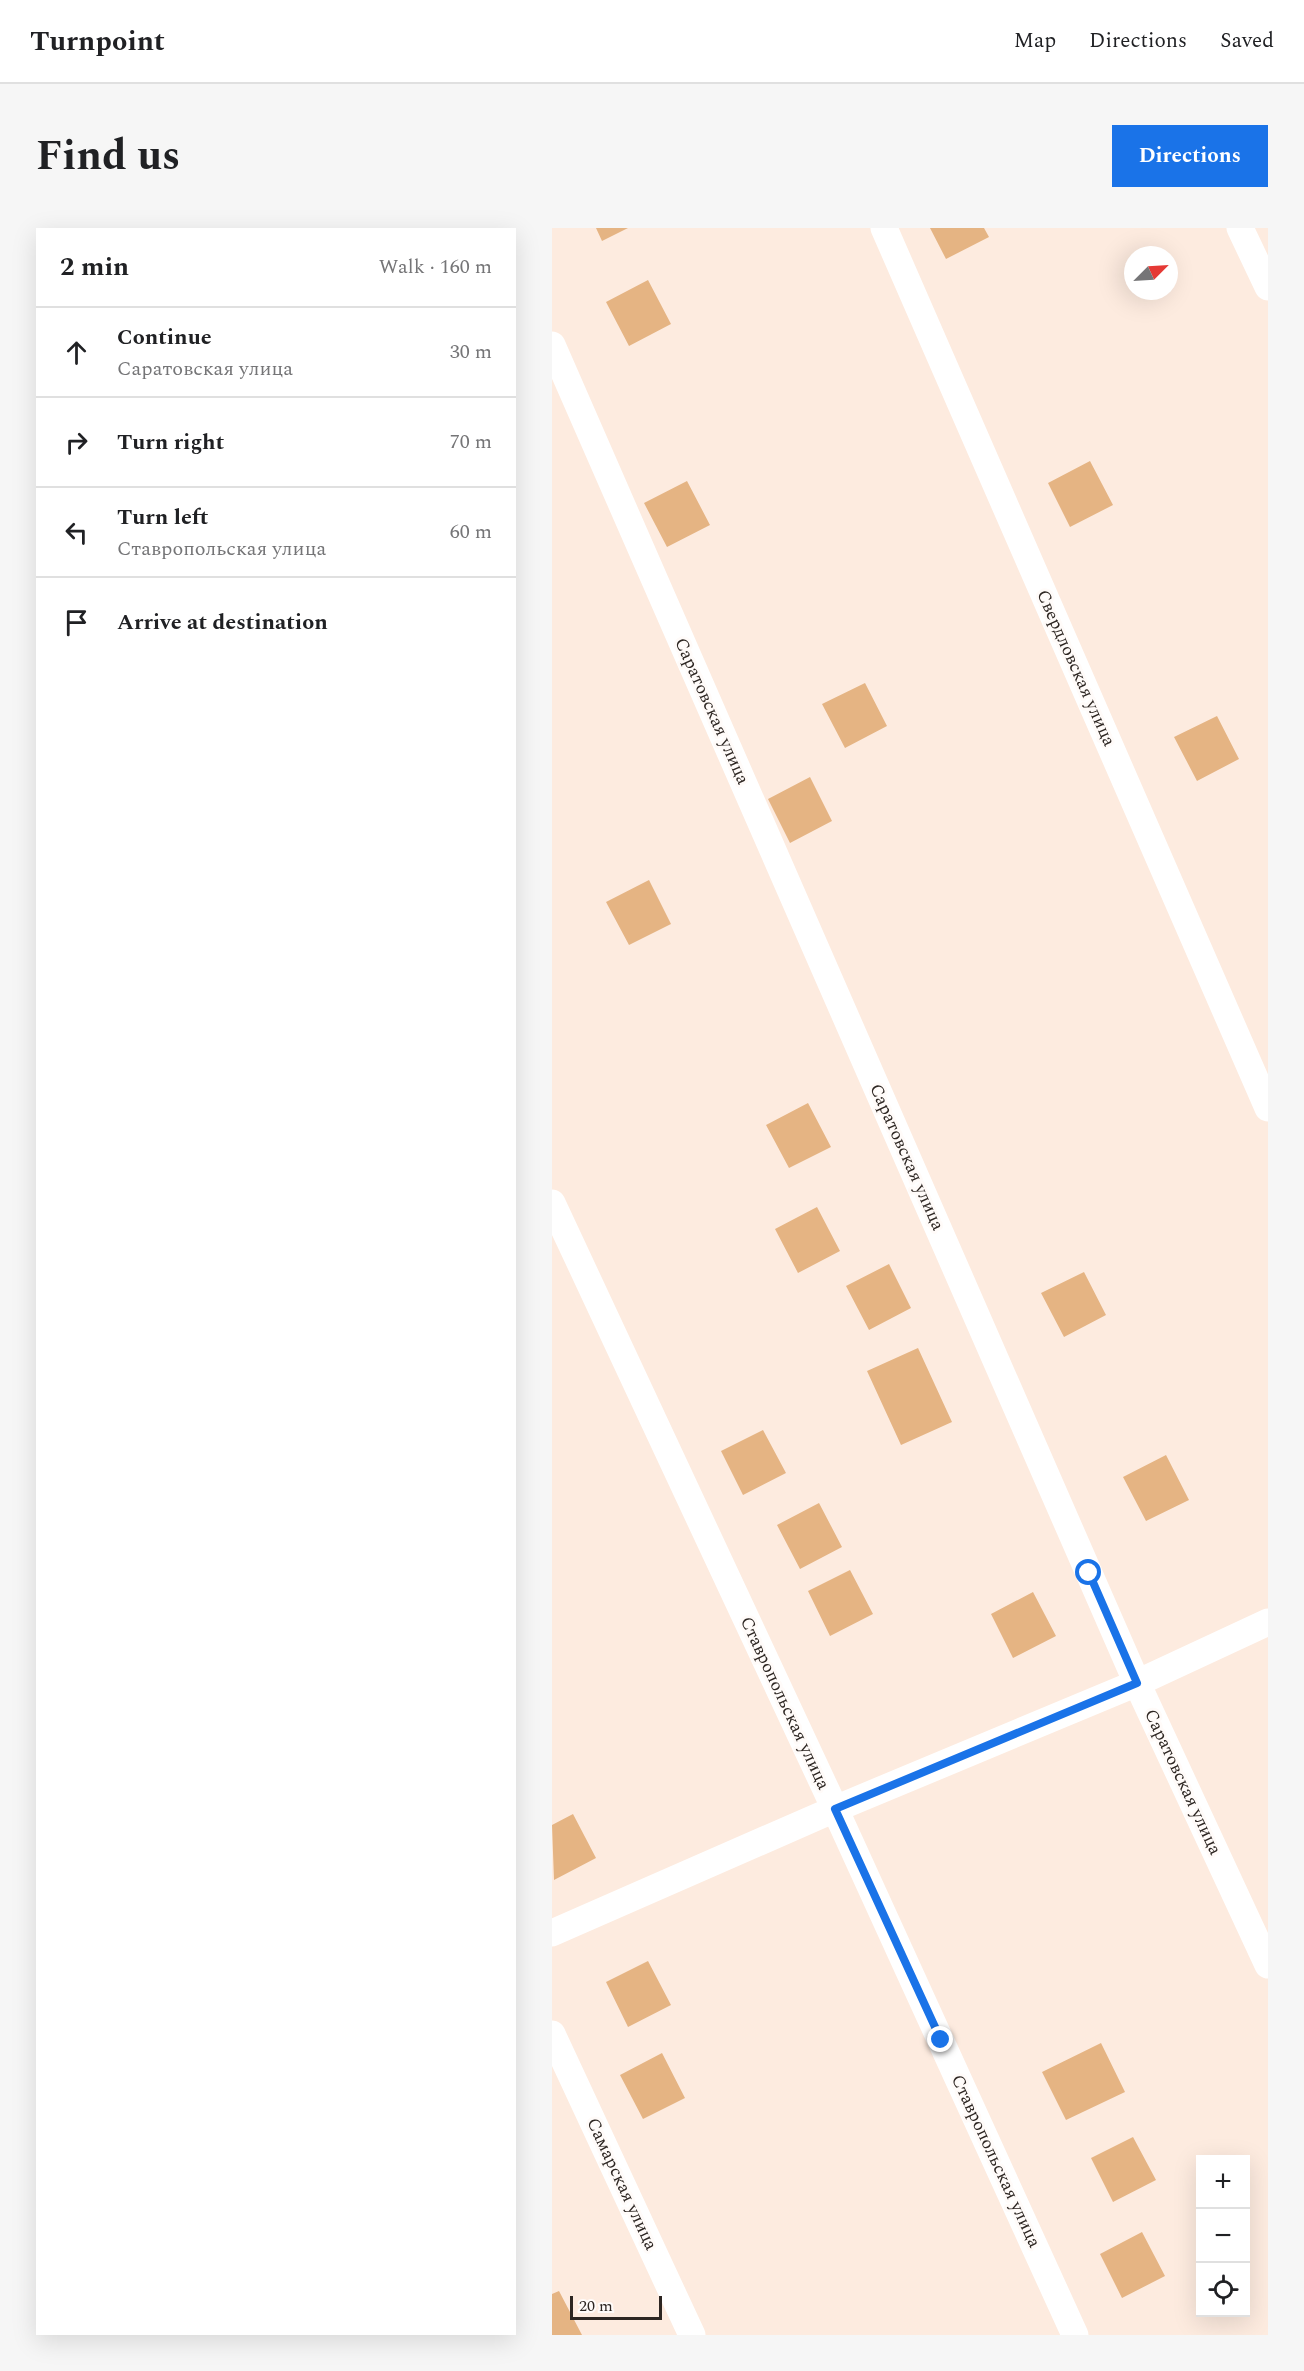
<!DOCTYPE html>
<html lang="en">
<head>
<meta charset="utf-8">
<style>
  :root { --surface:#fff; --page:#f6f6f6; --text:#202124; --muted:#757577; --line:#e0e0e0; --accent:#1a73e8 }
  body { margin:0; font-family:Spectral,serif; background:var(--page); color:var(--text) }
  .controls { position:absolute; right:18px; bottom:18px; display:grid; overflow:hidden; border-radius:0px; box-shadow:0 6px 24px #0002 }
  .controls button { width:54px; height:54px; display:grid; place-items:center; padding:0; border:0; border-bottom:2px solid var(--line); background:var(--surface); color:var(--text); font:30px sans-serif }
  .compass { position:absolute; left:572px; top:18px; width:54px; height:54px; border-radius:50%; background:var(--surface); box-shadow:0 6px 24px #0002; rotate:66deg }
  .scale { position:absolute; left:18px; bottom:15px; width:92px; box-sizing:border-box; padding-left:6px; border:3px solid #2d2622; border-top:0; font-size:16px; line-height:21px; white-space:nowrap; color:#2d2622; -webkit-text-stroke:4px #fffbf9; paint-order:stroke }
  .stop { position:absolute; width:18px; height:18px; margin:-14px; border:4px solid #1a73e8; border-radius:50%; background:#fff }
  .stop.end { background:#1a73e8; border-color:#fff; box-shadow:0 2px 6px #0008 }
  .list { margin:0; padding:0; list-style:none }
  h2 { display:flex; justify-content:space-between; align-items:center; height:78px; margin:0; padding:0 24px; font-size:26px }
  h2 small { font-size:20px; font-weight:400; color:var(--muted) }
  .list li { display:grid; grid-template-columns:39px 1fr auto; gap:18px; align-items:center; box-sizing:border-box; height:90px; padding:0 24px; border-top:2px solid var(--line) }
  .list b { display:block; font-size:22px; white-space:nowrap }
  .list p { margin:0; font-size:20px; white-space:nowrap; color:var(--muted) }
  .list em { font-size:20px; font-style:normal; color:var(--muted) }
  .icon { flex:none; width:33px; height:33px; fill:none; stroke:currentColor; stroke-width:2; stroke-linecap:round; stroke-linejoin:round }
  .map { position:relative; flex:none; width:716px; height:2107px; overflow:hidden; border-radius:0px }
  header { display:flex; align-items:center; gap:36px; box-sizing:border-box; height:84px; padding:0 30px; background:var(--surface); border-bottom:2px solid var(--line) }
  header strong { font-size:28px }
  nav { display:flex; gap:33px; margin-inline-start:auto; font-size:21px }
  .intro { display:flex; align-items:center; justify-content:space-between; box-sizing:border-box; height:144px; padding:0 36px }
  h1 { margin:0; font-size:42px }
  .button { padding:15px 27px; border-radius:0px; background:var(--accent); color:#fff; font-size:21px; font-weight:700 }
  main { display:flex; gap:36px; padding:0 36px }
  aside { flex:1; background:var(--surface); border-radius:0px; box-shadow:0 6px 24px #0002 }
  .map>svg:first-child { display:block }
  .building { fill:#e5b483 }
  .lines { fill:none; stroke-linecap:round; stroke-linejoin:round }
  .street { stroke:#fff; stroke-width:27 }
  .route { stroke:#1a73e8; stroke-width:8 }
  .labels { text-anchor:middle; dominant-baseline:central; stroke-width:6; stroke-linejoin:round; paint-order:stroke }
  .street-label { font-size:18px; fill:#2d2622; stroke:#fffbf9 }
</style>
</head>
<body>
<header>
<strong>Turnpoint</strong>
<nav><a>Map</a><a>Directions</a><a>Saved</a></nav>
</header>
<div class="intro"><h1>Find us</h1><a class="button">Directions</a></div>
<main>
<aside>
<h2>2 min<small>Walk · 160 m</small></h2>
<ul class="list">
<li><svg class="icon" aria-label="ahead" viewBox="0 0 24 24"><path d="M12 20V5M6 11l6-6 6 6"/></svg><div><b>Continue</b><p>Саратовская улица</p></div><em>30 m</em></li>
<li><svg class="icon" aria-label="right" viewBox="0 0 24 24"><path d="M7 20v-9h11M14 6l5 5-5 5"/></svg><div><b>Turn right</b></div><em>70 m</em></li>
<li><svg class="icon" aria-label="left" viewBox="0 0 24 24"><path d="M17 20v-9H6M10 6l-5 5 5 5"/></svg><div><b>Turn left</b><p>Ставропольская улица</p></div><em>60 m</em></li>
<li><svg class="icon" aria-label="arrive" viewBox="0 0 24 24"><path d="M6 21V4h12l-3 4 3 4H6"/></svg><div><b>Arrive at destination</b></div></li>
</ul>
</aside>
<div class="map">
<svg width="716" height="2107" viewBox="0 0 716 2107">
  <rect width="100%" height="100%" fill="#fdebdf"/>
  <path class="building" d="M44,0H76L50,13Z
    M378,0H432L437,9L394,31Z
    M96,52L119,96L77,118L54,74Z
    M538,233L561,277L518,299L496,255Z
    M135,253L158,297L115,319L92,275Z
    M313,455L335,498L293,520L270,476Z
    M665,488L687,531L645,553L622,509Z
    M258,549L280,593L238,615L216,571Z
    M97,652L119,696L77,717L54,674Z
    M256,875L279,919L237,940L214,897Z
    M265,979L288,1023L246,1045L223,1001Z
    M337,1036L359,1080L317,1102L294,1058Z
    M532,1044L554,1087L512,1109L489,1065Z
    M366,1120L400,1194L349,1217L315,1143Z
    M211,1202L234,1245L191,1267L169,1223Z
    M614,1227L637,1272L594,1293L571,1249Z
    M267,1275L290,1319L248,1341L225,1297Z
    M298,1342L321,1386L278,1408L256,1363Z
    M481,1364L504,1408L461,1430L439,1386Z
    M21,1586L44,1630L2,1652L0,1597Z
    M96,1733L119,1777L76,1799L54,1754Z
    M549,1815L573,1864L514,1892L490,1844Z
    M110,1825L133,1870L91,1891L68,1847Z
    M581,1909L604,1952L561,1974L539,1930Z
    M590,2004L613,2048L570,2070L548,2026Z
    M7,2063L30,2107H0V2066Z"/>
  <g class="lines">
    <path class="street" d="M332,0L716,880
      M688,0L716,59
      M0,117L585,1455L716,1737
      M0,975L283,1581L523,2107
      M0,1705L283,1581L585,1455L716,1394
      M0,1806L140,2107"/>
  </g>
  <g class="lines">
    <path class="route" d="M389,1812L283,1581L585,1455L537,1345"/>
  </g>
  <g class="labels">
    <g class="street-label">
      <text transform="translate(524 440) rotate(66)">Свердловская улица</text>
      <text transform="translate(160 483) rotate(66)">Саратовская улица</text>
      <text transform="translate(355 929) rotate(66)">Саратовская улица</text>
      <text transform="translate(233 1475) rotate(65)">Ставропольская улица</text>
      <text transform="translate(631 1554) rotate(65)">Саратовская улица</text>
      <text transform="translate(444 1933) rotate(65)">Ставропольская улица</text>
      <text transform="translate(70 1956) rotate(65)">Самарская улица</text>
    </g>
  </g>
</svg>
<div class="controls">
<button>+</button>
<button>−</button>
<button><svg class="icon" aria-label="locate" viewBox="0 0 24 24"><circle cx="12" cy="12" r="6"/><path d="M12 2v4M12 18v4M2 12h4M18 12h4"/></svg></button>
</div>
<svg class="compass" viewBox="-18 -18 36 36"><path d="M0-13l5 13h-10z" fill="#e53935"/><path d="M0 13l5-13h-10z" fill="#757577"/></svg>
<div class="scale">20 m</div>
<div class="stop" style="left:537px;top:1345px"></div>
<div class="stop end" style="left:389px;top:1812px"></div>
</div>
</main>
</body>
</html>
